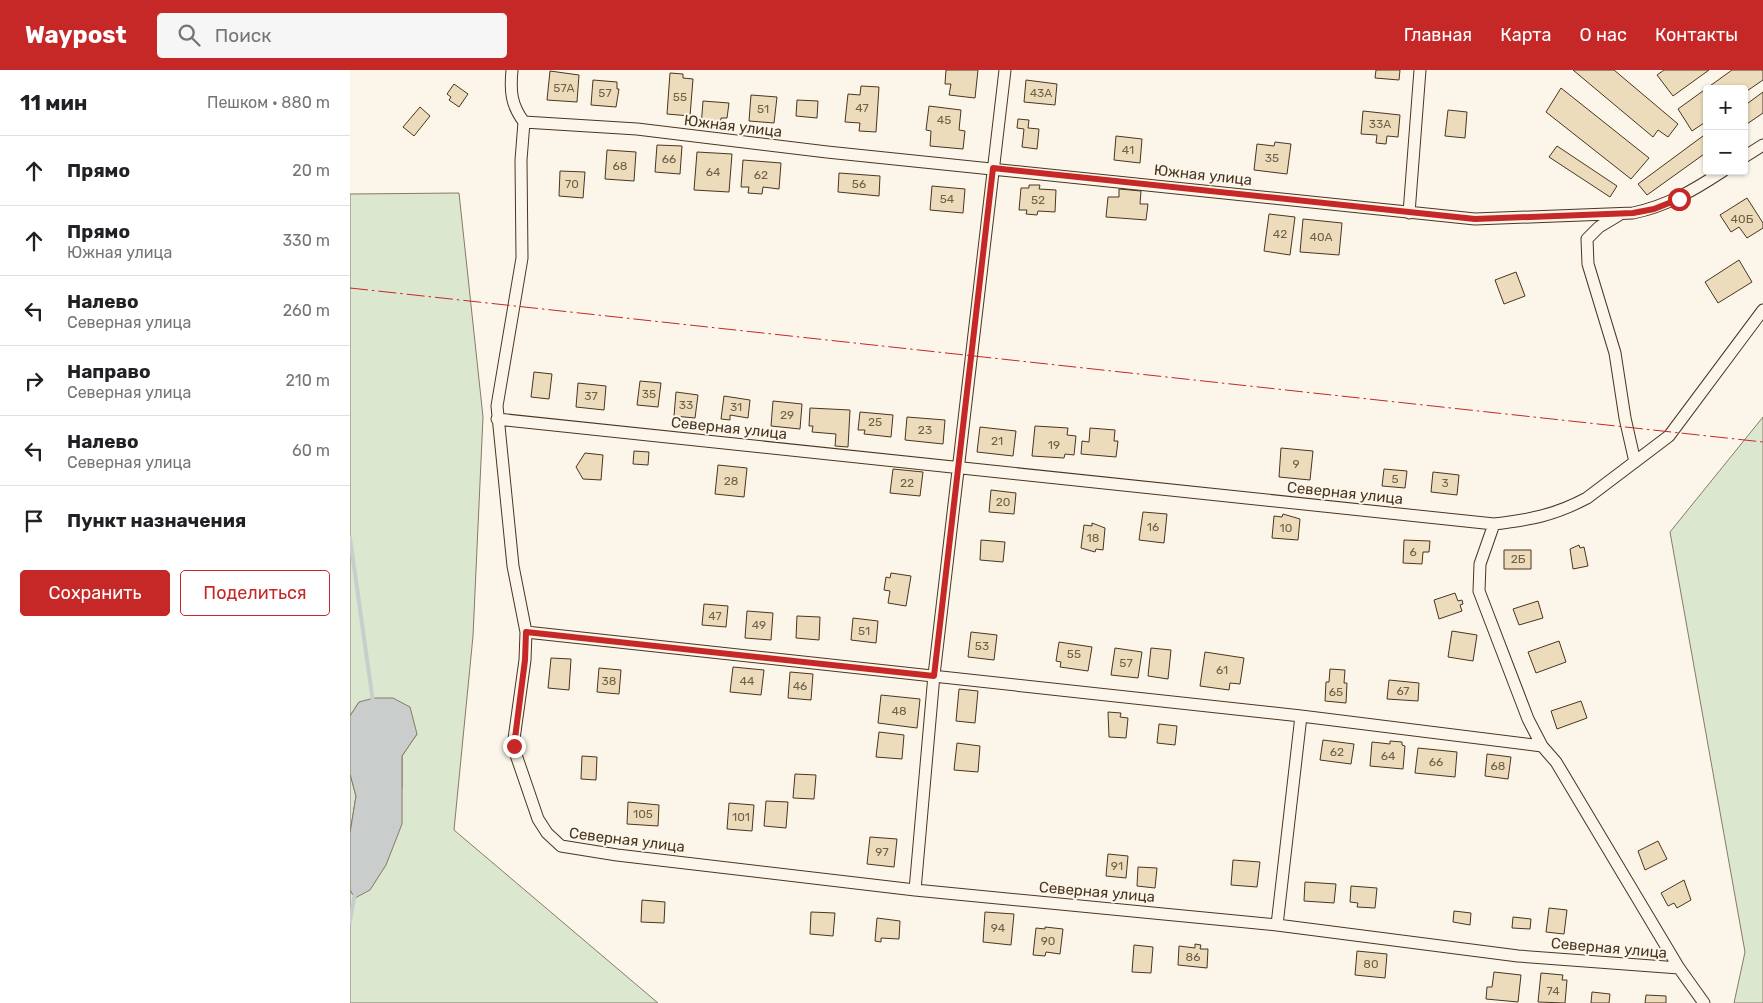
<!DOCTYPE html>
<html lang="ru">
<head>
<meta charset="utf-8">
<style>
  :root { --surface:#fff; --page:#f6f6f6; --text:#202124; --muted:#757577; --line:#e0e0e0; --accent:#c62828 }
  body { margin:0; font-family:Rubik,sans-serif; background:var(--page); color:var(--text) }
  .controls { position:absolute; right:15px; top:15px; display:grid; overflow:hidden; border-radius:5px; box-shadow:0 1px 4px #0004 }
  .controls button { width:45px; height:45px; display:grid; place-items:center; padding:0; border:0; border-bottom:1px solid var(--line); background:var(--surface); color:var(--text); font:25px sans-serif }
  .stop { position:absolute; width:15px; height:15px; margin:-11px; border:4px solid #c62828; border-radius:50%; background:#fff }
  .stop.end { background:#c62828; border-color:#fff; box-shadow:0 1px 5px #0008 }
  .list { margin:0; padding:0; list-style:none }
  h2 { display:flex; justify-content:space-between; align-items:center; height:65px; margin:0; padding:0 20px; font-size:21px }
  h2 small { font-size:16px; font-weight:400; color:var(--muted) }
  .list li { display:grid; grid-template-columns:32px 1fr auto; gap:15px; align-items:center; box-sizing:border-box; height:70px; padding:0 20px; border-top:1px solid var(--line) }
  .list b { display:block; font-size:19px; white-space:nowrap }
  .list p { margin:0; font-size:16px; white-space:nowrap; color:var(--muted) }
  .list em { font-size:16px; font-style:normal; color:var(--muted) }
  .actions { display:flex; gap:10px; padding:15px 20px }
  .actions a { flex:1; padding:11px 0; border:1px solid var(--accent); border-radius:5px; text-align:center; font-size:18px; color:var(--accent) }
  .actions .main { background:var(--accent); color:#fff }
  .icon { flex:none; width:28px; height:28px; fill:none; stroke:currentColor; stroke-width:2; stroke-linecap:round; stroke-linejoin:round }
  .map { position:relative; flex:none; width:1413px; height:933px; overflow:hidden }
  header { display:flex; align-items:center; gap:30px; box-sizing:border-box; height:70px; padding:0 25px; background:var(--accent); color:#fff }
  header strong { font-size:24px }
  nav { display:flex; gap:28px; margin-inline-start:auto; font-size:18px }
  .search { width:350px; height:45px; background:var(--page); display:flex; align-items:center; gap:12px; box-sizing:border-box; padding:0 18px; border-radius:5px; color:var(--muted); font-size:19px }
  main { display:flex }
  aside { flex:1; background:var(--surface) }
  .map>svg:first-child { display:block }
  .green { fill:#dce7d0; stroke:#887966 }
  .water { fill:#c9cecd; stroke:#887966 }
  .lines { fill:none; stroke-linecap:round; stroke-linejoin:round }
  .stream { stroke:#c9cecd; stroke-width:4 }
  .building { fill:#ecdcbc; stroke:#4a3520 }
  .street-casing { stroke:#4a3520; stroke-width:13 }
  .street { stroke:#fbf6e9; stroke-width:11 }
  .power { stroke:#c62828; stroke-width:1; stroke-dasharray:18 4 2.5 4; stroke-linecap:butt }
  .route { stroke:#c62828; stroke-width:6 }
  .labels { text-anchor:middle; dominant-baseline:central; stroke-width:4; stroke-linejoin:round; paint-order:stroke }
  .number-label { font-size:12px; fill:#725f47 }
  .street-label { font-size:15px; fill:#4a3520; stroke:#fbf6e9 }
</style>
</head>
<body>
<header>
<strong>Waypost</strong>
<div class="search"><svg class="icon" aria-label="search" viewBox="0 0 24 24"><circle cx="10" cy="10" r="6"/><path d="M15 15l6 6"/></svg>Поиск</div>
<nav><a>Главная</a><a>Карта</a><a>О нас</a><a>Контакты</a></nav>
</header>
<main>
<aside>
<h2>11 мин<small>Пешком · 880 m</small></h2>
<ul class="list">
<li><svg class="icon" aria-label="ahead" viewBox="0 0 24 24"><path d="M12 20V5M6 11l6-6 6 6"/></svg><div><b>Прямо</b></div><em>20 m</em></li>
<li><svg class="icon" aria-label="ahead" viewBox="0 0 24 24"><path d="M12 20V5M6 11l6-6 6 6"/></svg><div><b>Прямо</b><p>Южная улица</p></div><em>330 m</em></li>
<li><svg class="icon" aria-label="left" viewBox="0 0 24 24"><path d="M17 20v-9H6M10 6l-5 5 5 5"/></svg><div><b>Налево</b><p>Северная улица</p></div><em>260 m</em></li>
<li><svg class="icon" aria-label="right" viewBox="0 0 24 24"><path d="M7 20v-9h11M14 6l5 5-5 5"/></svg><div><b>Направо</b><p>Северная улица</p></div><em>210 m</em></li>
<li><svg class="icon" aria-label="left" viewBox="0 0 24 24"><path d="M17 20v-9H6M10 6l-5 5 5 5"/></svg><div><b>Налево</b><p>Северная улица</p></div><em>60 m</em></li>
<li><svg class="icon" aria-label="arrive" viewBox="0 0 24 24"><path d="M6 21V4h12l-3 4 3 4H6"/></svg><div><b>Пункт назначения</b></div></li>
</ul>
<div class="actions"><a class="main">Сохранить</a><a>Поделиться</a></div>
</aside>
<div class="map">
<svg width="1413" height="933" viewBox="0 0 1413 933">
  <rect width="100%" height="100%" fill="#fbf6e9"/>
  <path class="green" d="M109,123L133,347L123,566L104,760L308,933H0V820L5,828L52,718V686L67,664L9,632L0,646V124Z
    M1413,347V933H1384L1395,882L1320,462Z
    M0,704L6,726L0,763Z"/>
  <path class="water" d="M24,628H43L60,637L67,664L52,686V754L36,795L20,820L5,828L0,820V763L6,726L0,704V646L9,632Z"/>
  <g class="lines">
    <path class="stream" d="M0,468L23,632
      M0,851L5,823"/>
  </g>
  <path class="building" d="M596,0H628L625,28L599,25L601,14H595Z
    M1026,0H1050L1049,10L1025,8Z
    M1223,0H1264L1328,54L1318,67L1308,60L1303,67Z
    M1314,0H1359L1323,26L1307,5Z
    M1382,0H1413V10L1394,23V19H1357V51L1342,61L1328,39Z
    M200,1L229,5L227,32L197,30Z
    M320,3L333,4V8L343,9L340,46L317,44Z
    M243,10L267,12V19H269L266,37L241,35Z
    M676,10L707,14L705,35L674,32Z
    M104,14L118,24L109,37L99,30L101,27L97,24Z
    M511,16L529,17L526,62L509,61L510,53L495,52L498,24L510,25Z
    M1211,18L1299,88L1281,109L1196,42Z
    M1413,22V43L1394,56V36Z
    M401,25L427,27L424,53L399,51Z
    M447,30L468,31L467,48L446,46Z
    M353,31L379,33L377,48H371L370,58L351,57Z
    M579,36L611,40L609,60L615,61L613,79L580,76L581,61L576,60Z
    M70,37L80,46L64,66L53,57Z
    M1098,40L1117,42L1115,68L1095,66Z
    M1013,41L1050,45L1048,67L1037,66L1036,74L1026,73L1027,65L1011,64Z
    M668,49L679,50L678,58L689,59L687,79L672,77L674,59L667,58Z
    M1357,63V82L1297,125L1288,114Z
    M766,66L792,69L790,93L764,90Z
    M925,72L941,74L937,104L904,100L907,74L924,76Z
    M307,75L332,76L330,104L305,102Z
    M1207,76L1267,116L1260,127L1199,87Z
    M257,80L286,82L284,111L255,109Z
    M347,82L382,84L379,122L344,120Z
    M393,90L431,93L429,119L413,117L412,124L398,123L399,117H391Z
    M210,101L235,102L233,128L209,126Z
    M489,103L530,106L529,126L488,122Z
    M679,115H690L689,119L706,120L705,142L688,141L687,145L676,144L677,140H669L671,118H679Z
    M582,116L615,119L613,143L580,140Z
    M769,119L791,121L790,134H798L796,150L756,147L758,127H769Z
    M1397,128L1413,153V158L1397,168L1389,157L1381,162L1370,145Z
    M919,144L945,147L940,185L914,181Z
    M953,149L992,153L989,185L950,182Z
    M1389,190L1402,212L1368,233L1355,212Z
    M1166,202L1175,226L1154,234L1145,210Z
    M184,302L202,304L199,329L181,327Z
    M290,311L311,313L308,337L287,335Z
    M228,313L256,316L254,340L226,337Z
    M326,322L348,325L345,348L324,346Z
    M374,326L400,330L398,348L380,345V350L371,349Z
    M423,331L452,334L450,359L421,356Z
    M460,338L500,340L498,377L485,376L486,364L462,362L463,356H459Z
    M510,342L543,345L541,367L514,364L515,360H508Z
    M557,347L595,350L593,374L555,370Z
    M685,356L718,358L717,365L726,366L724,385L715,384L714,388L682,386Z
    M630,357L666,361L663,386L627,382Z
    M740,358L765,360L764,371H768L766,387L731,384L732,371L739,372Z
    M931,378L963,381L960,410L929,407Z
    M284,381L299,382L298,395L283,394Z
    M235,383L253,385L251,410L233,409L226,397Z
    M368,395L397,398L394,427L365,424Z
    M543,399L573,402L570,426L540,423Z
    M1034,399L1057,401L1055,418L1032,416Z
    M1083,402L1109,405L1107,425L1081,422Z
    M641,420L666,423L664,444L639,442Z
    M793,442L817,444L814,473L789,470Z
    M933,444L950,449L948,470L922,468L924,446L932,447Z
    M742,453L755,458L753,480L746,479L745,482L731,478L734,455L742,456Z
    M631,470L655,472L653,492L630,490Z
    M1054,470L1080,471L1079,482H1073L1072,494L1053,493Z
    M1229,475L1230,478L1234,477L1238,496L1223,499L1220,479Z
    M1154,480H1181V499H1154Z
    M541,503L561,506L556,536L538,533L540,521L534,520L536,507L540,508Z
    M1105,523L1108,531L1112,530L1113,534L1110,535L1112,541L1089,549L1084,530Z
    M1188,531L1193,548L1169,555L1163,539Z
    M354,534L378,536L376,557L352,555Z
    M397,541L423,543L421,570L395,568Z
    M447,546L470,547L469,570L446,568Z
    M503,548L528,551L526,573L501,570Z
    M1102,561L1127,565L1123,591L1098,587Z
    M621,562L647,565L644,590L618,587Z
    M1209,571L1216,592L1186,603L1178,582Z
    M709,572L742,577L738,601L710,597L711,592L706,591Z
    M765,578L792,582L788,608L761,605Z
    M801,578L821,580L818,609L798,606Z
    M855,582L894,588L890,614L880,613L879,620L850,616Z
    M201,588L221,589L219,620L198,618Z
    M383,597L414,600L411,625L380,622Z
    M249,598L271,600L269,624L247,622Z
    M980,599L995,600L994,613H997L996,633L975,631L976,612H979Z
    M440,602L463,604L461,630L438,628Z
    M1039,610L1069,613L1068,631L1037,629Z
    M609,619L628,621L625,653L606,651Z
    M531,625L570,629L567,658L528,653Z
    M1231,631L1237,648L1207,659L1201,641Z
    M758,642L771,643L770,647L778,648L776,668L759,667Z
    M809,654L827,656L825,675L807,673Z
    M529,662L554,665L552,689L526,687Z
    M973,670L1004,674L1001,694L970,690Z
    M1040,671L1052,672V675L1055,676L1053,699L1020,696L1022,672L1040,674Z
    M607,673L630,676L628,702L604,700Z
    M1068,678L1107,682L1105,707L1065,703Z
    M1137,684L1161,687L1158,709L1135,706Z
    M232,686L247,687L246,710L231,709Z
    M445,704L466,705L464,729L443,728Z
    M416,731L438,732L436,758L414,756Z
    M278,732L309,735L308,756L277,754Z
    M379,733L404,735L402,761L377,759Z
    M520,767L547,769L544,797L517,794Z
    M1308,771L1317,789L1295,800L1288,781Z
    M758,784L778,786L776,808L756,806Z
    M883,790L910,792L907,817L881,815Z
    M788,797L807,798L805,818L787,816Z
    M1334,810L1341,830L1327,838L1324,833L1318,836L1311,823Z
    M955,812L986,814L984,833L954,831Z
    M1001,816L1027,818L1025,838L1007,837L1008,833L1000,832Z
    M292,830L315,832L314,853L291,852Z
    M1199,838L1217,840L1214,864L1196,862Z
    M1104,841L1121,843L1120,855L1103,852Z
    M461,842L485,843L483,866L460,864Z
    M635,842L664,844L661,875L633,872Z
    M1163,847L1181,849L1180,859L1162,858Z
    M527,848L550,851L549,869L531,868V872L525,871Z
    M695,857L713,859L710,884L696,882L695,886L683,885L686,858L695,859Z
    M845,874L851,875L850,879H858L857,898L828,895L829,876L845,878Z
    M784,875L803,877L801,903L782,902Z
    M1007,881L1037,884L1035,908L1005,905Z
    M1144,902L1171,905L1168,932L1136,929L1137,917H1142Z
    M1191,903L1213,905L1212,910H1217L1215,933L1188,932Z
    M1242,922L1260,924L1259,933H1241Z
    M1296,925L1316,926V933H1295Z"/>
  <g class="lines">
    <defs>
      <path id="street" d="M162,0C160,21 161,35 174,52L287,59L477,82L1125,149L1283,143C1317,136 1344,120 1373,101
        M174,52L171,90L172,188L147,336L163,496L176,562L175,590L163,676L188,749L197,763L211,776L267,785L565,820L927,855L1168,886L1329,898
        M1394,87L1413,75
        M1059,143L1070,0
        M1269,145L1249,157L1237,169L1238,194L1265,283L1275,348L1285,392
        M147,349L1144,454C1180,450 1205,445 1237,428L1319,366L1413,240
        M1144,454L1130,494L1129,521L1178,649L1192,676L1206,692L1329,898L1354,933
        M176,562L951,646L1192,676
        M565,820L584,605L655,0
        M927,855L951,646"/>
    </defs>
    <use href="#street" class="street-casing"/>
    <use href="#street" class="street"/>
    <path class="power" d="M0,218L1413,372"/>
  </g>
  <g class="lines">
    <path class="route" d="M164,676L175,590L176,562L584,606L643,98L1125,149L1283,143L1304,139L1329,129"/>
  </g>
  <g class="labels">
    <g class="number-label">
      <text x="214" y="18">57А</text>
      <text x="255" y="23">57</text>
      <text x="691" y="23">43А</text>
      <text x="330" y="27">55</text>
      <text x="512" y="38">47</text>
      <text x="413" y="39">51</text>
      <text x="594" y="50">45</text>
      <text x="1030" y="54">33А</text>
      <text x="778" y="80">41</text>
      <text x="922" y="88">35</text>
      <text x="319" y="89">66</text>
      <text x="270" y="96">68</text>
      <text x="363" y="102">64</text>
      <text x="411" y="105">62</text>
      <text x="222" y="114">70</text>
      <text x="509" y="114">56</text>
      <text x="597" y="129">54</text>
      <text x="688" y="130">52</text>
      <text x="1392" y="149">40Б</text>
      <text x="930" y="164">42</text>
      <text x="971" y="167">40А</text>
      <text x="299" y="324">35</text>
      <text x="241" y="326">37</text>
      <text x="336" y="335">33</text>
      <text x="386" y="337">31</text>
      <text x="437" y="345">29</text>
      <text x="525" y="352">25</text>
      <text x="575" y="360">23</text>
      <text x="647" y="371">21</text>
      <text x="704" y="375">19</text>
      <text x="946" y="394">9</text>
      <text x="1045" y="409">5</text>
      <text x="381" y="411">28</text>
      <text x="557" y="413">22</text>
      <text x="1095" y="413">3</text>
      <text x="653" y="432">20</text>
      <text x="803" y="457">16</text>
      <text x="936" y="458">10</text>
      <text x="743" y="468">18</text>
      <text x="1063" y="482">6</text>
      <text x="1168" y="489">2Б</text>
      <text x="365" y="546">47</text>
      <text x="409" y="555">49</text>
      <text x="514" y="561">51</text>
      <text x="632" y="576">53</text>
      <text x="724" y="584">55</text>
      <text x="776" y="593">57</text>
      <text x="872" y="600">61</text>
      <text x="259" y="611">38</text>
      <text x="397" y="611">44</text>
      <text x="450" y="616">46</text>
      <text x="1053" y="621">67</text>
      <text x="986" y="622">65</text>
      <text x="549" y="641">48</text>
      <text x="987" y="682">62</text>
      <text x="1038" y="686">64</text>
      <text x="1086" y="692">66</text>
      <text x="1148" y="696">68</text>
      <text x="293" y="744">105</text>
      <text x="391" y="747">101</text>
      <text x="532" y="782">97</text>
      <text x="767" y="796">91</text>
      <text x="648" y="858">94</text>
      <text x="698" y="871">90</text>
      <text x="843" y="887">86</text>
      <text x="1021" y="894">80</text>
      <text x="1203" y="921">74</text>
    </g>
    <g class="street-label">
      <text transform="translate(383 56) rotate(7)">Южная улица</text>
      <text transform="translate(853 105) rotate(6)">Южная улица</text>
      <text transform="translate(379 358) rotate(6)">Северная улица</text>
      <text transform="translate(995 423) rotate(6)">Северная улица</text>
      <text transform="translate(277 770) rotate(7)">Северная улица</text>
      <text transform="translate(747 822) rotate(5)">Северная улица</text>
      <text transform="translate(1259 878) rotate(5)">Северная улица</text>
    </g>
  </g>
</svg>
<div class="controls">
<button>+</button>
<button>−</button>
</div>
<div class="stop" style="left:1329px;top:129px"></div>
<div class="stop end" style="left:164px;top:676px"></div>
</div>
</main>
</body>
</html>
